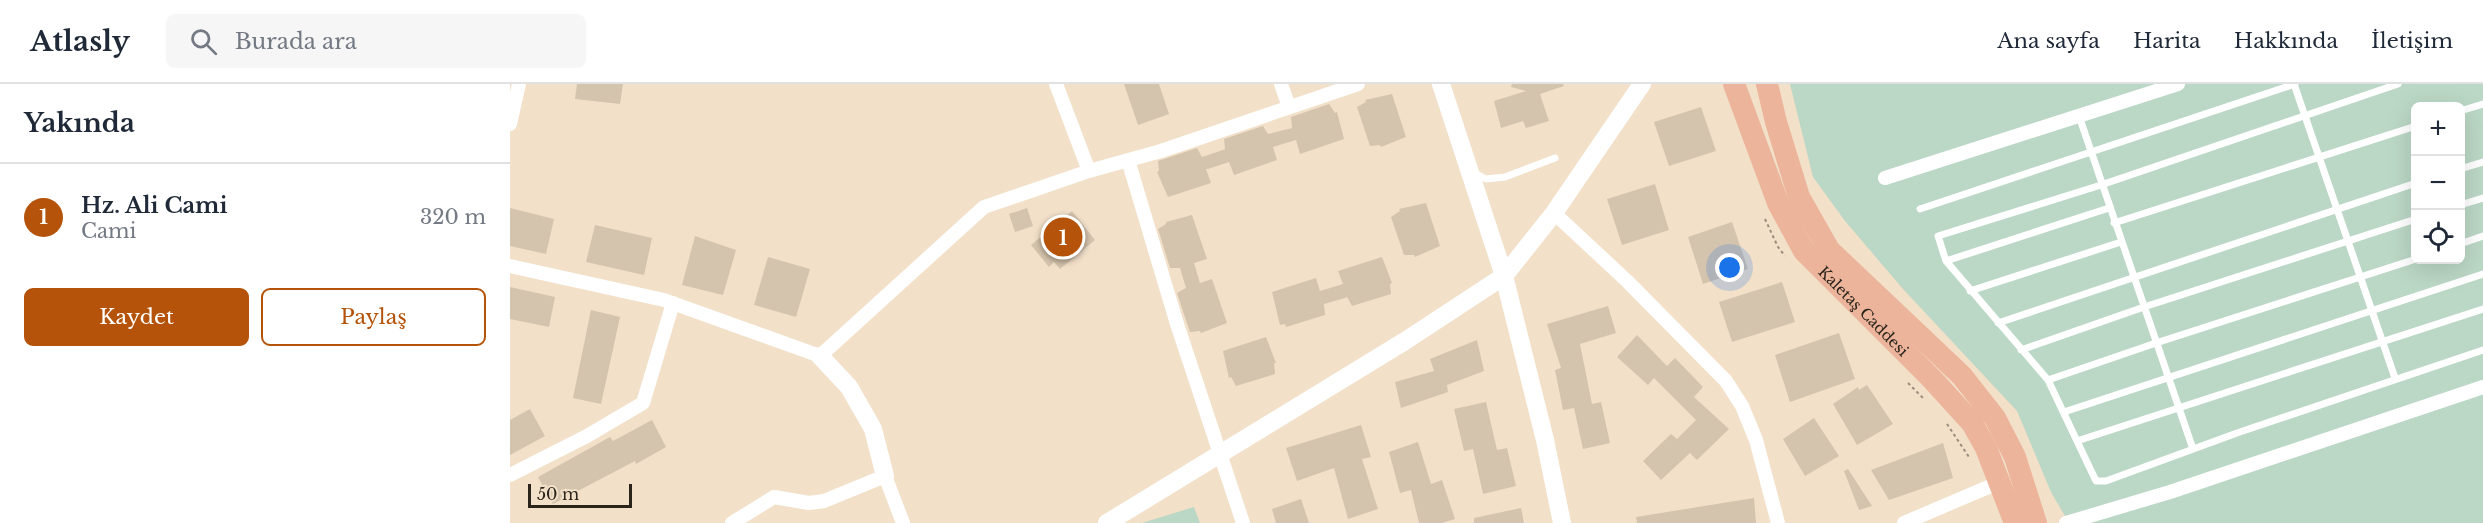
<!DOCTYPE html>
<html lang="tr">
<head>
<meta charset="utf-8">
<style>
  :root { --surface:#fff; --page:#f6f6f7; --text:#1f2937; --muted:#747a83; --line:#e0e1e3; --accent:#b45309 }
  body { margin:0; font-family:"Libre Baskerville",serif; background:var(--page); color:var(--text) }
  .controls { position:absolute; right:18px; top:18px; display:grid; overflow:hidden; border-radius:9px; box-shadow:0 6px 24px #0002 }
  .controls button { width:54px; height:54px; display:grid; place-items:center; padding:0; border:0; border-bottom:2px solid var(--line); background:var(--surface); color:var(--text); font:30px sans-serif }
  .scale { position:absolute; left:18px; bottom:15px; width:104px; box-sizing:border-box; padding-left:6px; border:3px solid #2b241b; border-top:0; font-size:16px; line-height:21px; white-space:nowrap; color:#2b241b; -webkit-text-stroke:4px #f2e0c9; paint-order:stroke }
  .you { position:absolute; left:1220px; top:184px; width:21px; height:21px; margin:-15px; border:4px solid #fff; border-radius:50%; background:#1a73e8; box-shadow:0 0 0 9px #1a73e833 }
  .badge { display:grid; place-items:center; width:39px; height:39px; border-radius:50%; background:var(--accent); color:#fff; font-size:20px; font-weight:700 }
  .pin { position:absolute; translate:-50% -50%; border:3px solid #fff; box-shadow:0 2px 6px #0006 }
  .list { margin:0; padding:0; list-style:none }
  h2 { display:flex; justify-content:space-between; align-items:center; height:78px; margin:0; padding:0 24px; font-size:26px }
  h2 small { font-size:20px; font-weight:400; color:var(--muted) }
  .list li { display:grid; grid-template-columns:39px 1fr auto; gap:18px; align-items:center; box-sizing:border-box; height:108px; padding:0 24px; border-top:2px solid var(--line) }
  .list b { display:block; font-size:22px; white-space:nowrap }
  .list p { margin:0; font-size:20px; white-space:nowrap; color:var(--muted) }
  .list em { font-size:20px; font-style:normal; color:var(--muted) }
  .actions { display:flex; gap:12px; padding:18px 24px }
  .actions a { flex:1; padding:14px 0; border:2px solid var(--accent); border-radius:9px; text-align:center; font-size:21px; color:var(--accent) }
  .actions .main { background:var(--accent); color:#fff }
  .icon { flex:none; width:33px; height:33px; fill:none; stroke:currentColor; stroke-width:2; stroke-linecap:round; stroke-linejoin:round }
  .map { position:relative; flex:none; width:1973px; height:439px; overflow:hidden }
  header { display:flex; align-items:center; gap:36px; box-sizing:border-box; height:84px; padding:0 30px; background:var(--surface); border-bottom:2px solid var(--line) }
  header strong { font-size:28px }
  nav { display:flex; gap:33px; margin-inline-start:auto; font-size:21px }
  .search { width:420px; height:54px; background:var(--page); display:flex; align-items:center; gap:15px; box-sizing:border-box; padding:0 21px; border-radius:9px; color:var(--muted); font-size:22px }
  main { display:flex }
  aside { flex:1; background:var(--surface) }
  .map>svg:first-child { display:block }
  .green { fill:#bbd7c5; fill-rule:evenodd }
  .building { fill:#d5c4ad }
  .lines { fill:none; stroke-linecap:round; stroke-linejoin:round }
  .path { stroke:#998c7b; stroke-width:2; stroke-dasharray:3 3; stroke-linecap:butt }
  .service { stroke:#fff; stroke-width:7 }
  .minor { stroke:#fff; stroke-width:14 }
  .tertiary { stroke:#fff; stroke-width:18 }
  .primary { stroke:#ecb49b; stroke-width:22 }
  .labels { text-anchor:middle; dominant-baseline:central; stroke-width:4.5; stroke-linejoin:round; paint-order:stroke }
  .street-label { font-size:15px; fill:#2b241b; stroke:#f2e0c9 }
</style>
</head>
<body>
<header>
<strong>Atlasly</strong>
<div class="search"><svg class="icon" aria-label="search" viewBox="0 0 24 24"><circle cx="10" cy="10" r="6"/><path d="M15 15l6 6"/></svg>Burada ara</div>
<nav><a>Ana sayfa</a><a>Harita</a><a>Hakkında</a><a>İletişim</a></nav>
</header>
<main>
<aside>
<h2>Yakında<small></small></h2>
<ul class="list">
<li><span class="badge">1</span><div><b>Hz. Ali Cami</b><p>Cami</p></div><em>320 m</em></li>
</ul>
<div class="actions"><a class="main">Kaydet</a><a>Paylaş</a></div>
</aside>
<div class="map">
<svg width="1973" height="439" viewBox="0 0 1973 439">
  <rect width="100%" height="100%" fill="#f2e0c9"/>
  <path class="green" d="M1280,0H1973V439H1559L1541,408L1507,327L1393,205L1335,137L1303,93ZM1906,22H1950V176H1906Z
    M684,423L690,439H632Z"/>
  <path class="building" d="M67,0H113L110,20L65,15Z
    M614,0H649L659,30L628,41Z
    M1002,0H1053L1054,2L1030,10L1039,37L1016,44L1013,37L991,44L984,17L1016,7L1001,3Z
    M882,10L896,53L871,63L870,61L860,62L847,23L856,18L855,16Z
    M819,20L825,29L827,28L834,55L790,70L786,56L763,63L767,76L724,91L719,78L698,85H696L701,99L658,113L647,88L649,87L648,77L687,64L692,73L713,66L715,65L714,55L753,42L758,50L782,44L781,33Z
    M1191,23L1206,67L1159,82L1144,38Z
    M1145,100L1159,146L1112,161L1097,115Z
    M916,119L930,162L905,173L904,171H894L881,133L890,127L889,125Z
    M0,124L44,135L36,170L0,162Z
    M517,124L523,142L505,148L499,130Z
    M562,127L585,156L550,185L544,178L539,183L521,161Z
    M682,131L697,175L684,179L690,199L702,195L717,239L691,249L690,247L680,248L667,209L676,204L670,184H660L648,145L656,140V138Z
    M1222,138L1238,185L1193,200L1178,153Z
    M85,141L142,154L134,191L76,178Z
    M185,152L226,166L213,211L172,201Z
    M258,173L300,185L286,233L244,221Z
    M872,173L882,199L880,200L881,210L842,222L837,213L835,214L814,220L815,231L776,243L775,240L770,241L762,208L806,194L810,207L833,200L828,187Z
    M1272,198L1285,238L1222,258L1209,218Z
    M0,203L45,213L39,243L0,235Z
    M1098,222L1106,249L1070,260L1082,320L1091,318L1100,359L1073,365L1064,324L1053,326L1045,286L1051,284L1037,240Z
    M81,226L110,233L91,320L63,314Z
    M1329,249L1345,295L1280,318L1265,271Z
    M1127,251L1157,282L1165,274L1193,303L1184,313L1219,345L1187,376L1180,369L1151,396L1133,377L1161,350L1167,355L1186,336L1144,294L1138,301L1107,273Z
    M756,253L766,279H764L765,290L726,302L721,293L719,294L713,267Z
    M967,256L974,287L937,301L938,308L891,324L885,298L924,287L920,275Z
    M1357,301L1383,340L1347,361L1323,320L1348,303L1349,306Z
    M976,318L987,366L997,364L1006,402L973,410L963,365L954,367L944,325Z
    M20,325L35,352L0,371V336Z
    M1304,334L1329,372L1295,392L1273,355Z
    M142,336L156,363L126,380L125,377L43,420L28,393L100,353L103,357Z
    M851,341L861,373L852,375L868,425L838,435L824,384L787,397L776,364Z
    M908,358L921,400L932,396L945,435L932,439H909L901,406L890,409L879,368Z
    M1433,359L1443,394L1379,416L1361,386Z
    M1338,385L1362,422L1349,426L1334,387Z
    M1244,414L1246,439H1127L1126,433Z
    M791,415L799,439H766L762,425Z
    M1011,424L1014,439H964V434Z"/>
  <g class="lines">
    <path class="path" d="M1255,135L1268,163L1275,172
      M1398,299L1413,314
      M1437,340L1459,373"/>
    <path class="service" d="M1784,0L1885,294
      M1888,0L1591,101L1428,152L1436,177L1538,296L1586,397H1596L1727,349L1973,266
      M1950,27L1973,20
      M1569,32L1683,365
      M1950,85L1973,78
      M963,88L976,95L995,93L1045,74
      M1950,121L1973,114
      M1410,125L1785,0
      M1604,139L1906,42
      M1950,160L1973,152
      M1436,177L1599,124
      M1460,207L1611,158
      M1488,239L1906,99
      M1511,266L1634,223L1906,135
      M1538,296L1646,259L1906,175
      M1554,328L1973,190
      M1567,357L1973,225"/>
    <path class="minor" d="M546,0L579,87
      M771,0L779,23
      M0,40L9,0
      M618,76L667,240L733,439
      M1375,94L1668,0
      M1044,129L1117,197L1216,297L1232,322L1246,356L1268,439
      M0,182L154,216L310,272L474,123L579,87L651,67L848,0
      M0,391L77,352L133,319L163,219
      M222,439L264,413L299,419L314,417L375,392L393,439
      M1394,439L1490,398
      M1556,439L1660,408L1973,303"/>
    <path class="tertiary" d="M931,0L994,192L1035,356L1052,439
      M310,272L339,303L363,345L375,392
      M597,439L895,257L994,192L1044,129L1132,0"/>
    <g class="primary">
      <path id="s1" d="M1224,0L1268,119L1294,167L1422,295L1462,339L1476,364L1505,439"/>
      <path d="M1257,0L1266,38L1289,113L1319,166L1452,292L1485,334L1505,373L1526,439"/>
    </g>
  </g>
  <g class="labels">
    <g class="street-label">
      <text stroke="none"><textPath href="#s1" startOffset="266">Kaletaş Caddesi</textPath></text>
    </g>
  </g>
</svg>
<div class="controls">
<button>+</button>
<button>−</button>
<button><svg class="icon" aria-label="locate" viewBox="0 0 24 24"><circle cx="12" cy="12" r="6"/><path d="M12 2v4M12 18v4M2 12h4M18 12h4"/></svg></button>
</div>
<div class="scale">50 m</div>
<div class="you"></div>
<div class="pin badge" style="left:553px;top:153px">1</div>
</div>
</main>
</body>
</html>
